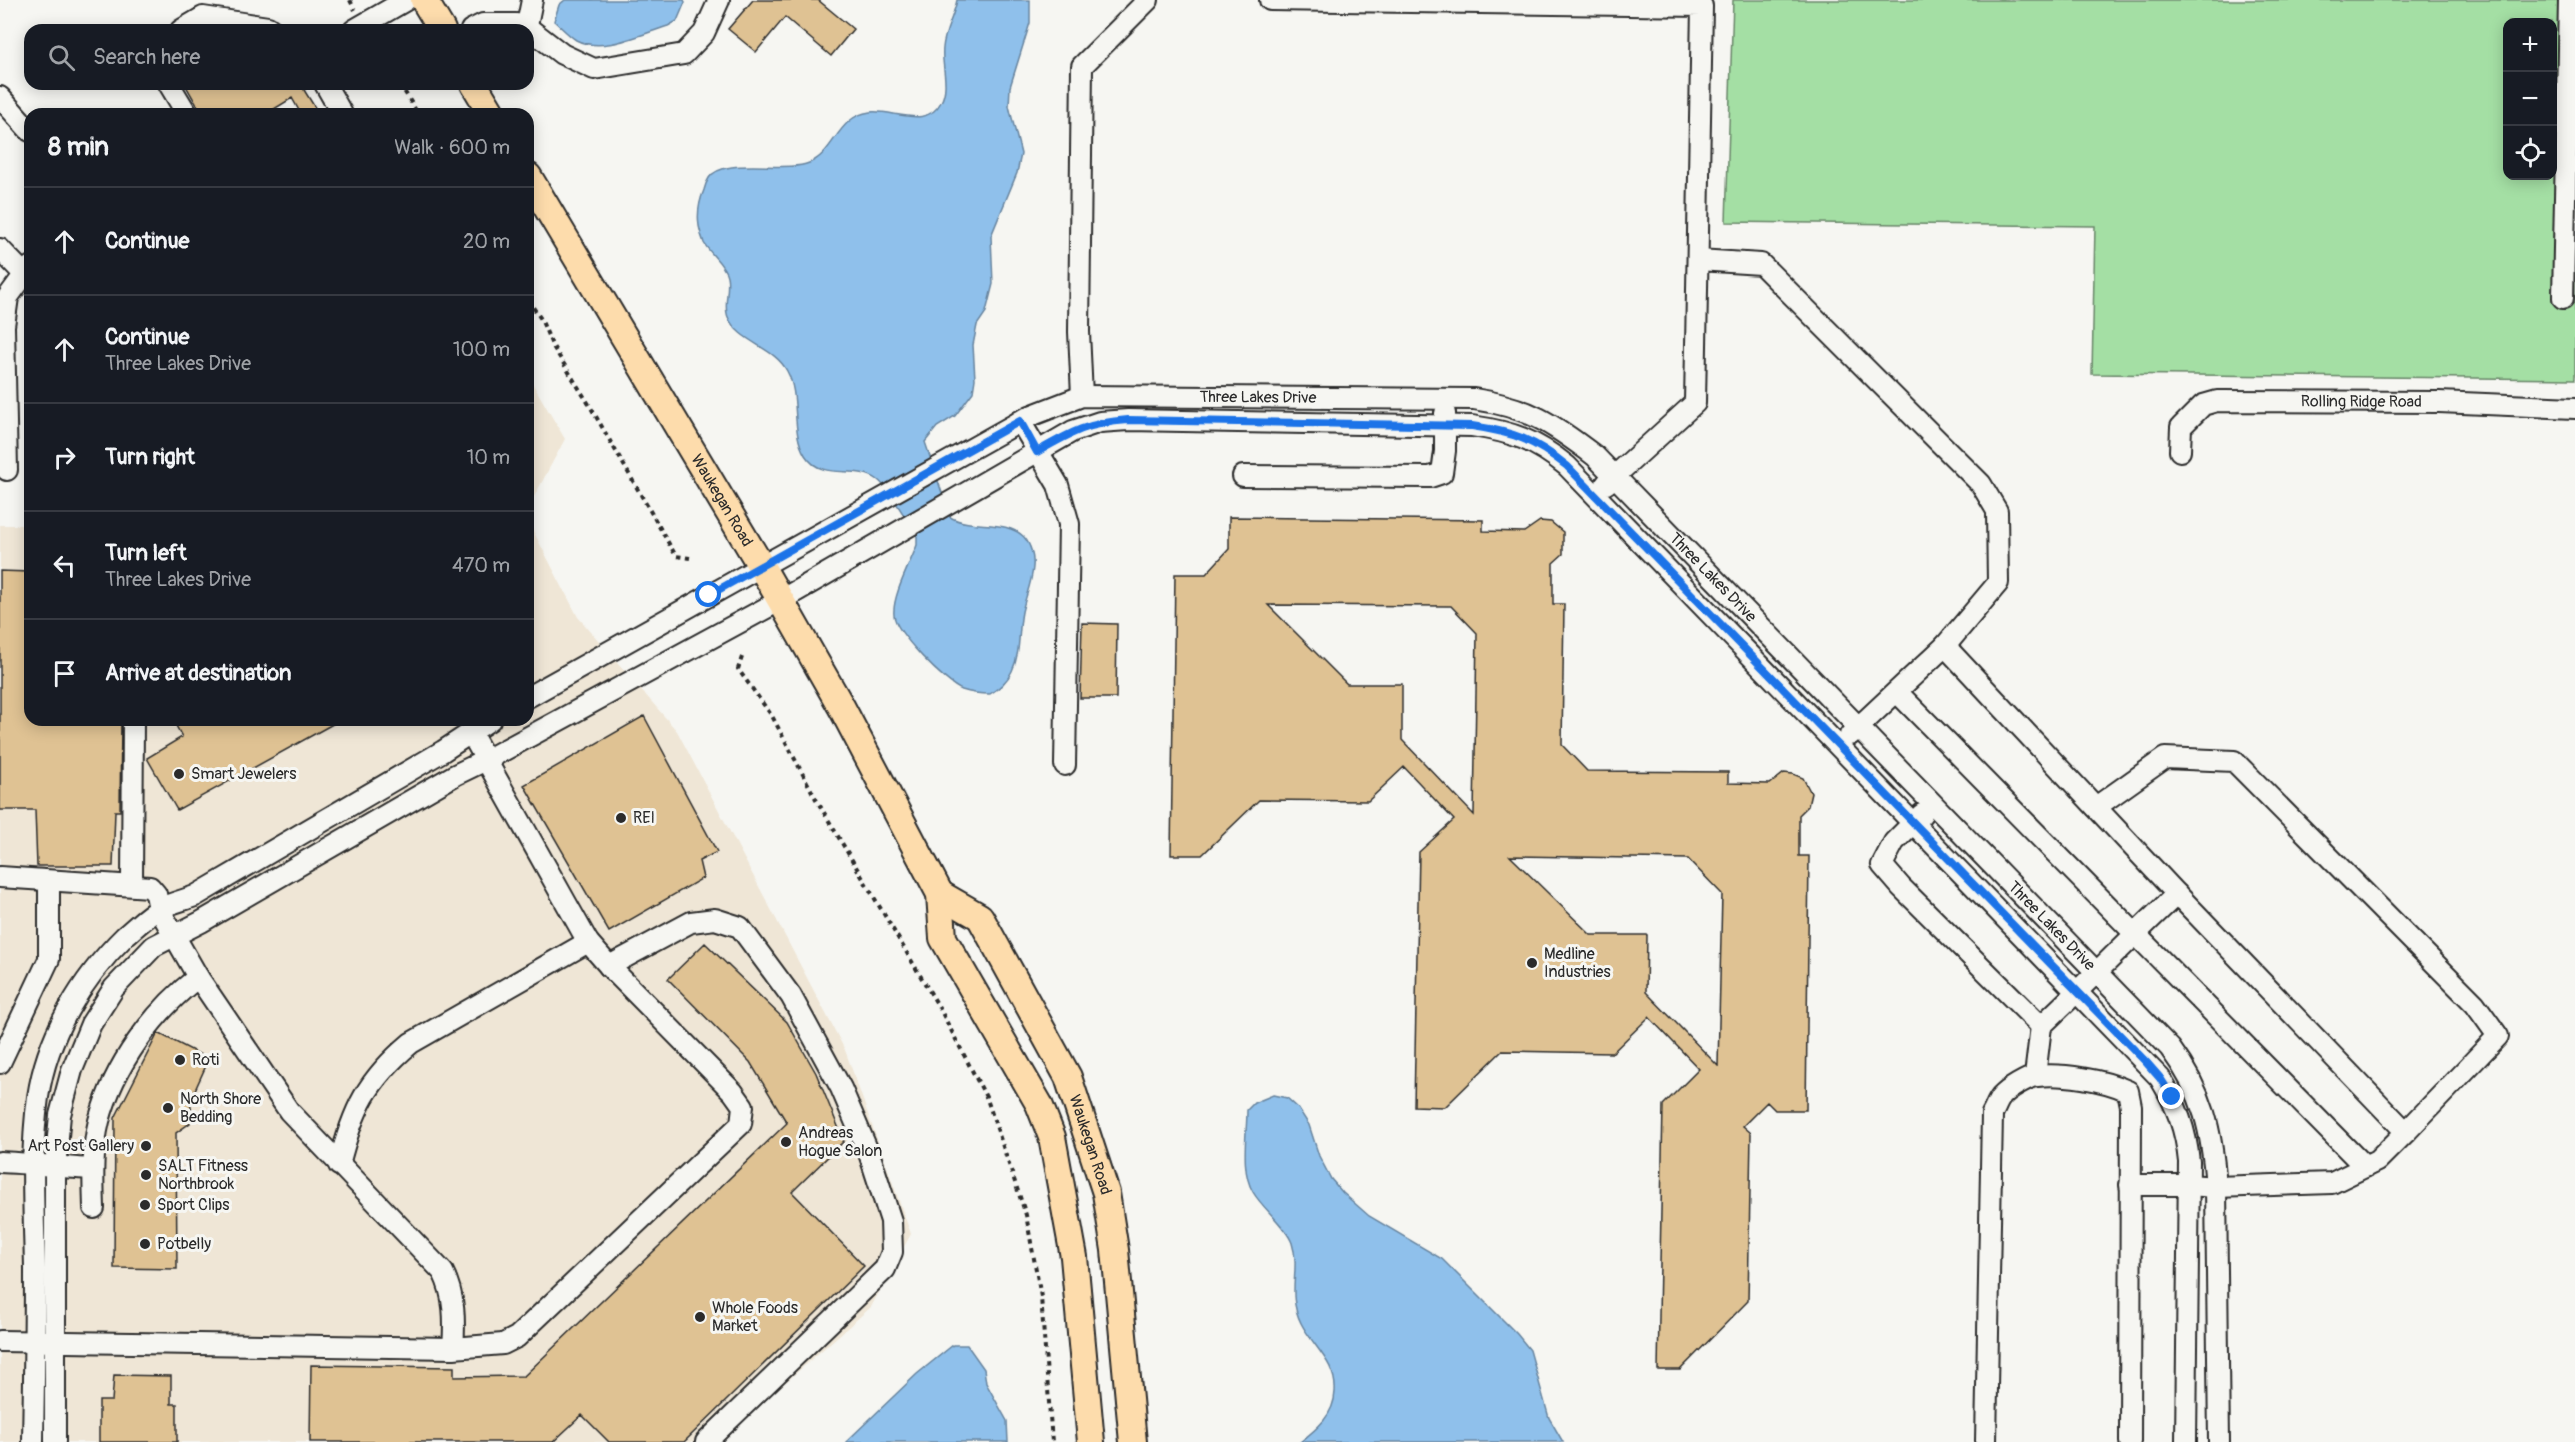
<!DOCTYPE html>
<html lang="en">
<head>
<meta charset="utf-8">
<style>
  :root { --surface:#171b24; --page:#20242c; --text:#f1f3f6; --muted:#9ea1a6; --line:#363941 }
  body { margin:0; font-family:Pangolin,sans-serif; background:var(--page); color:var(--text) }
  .controls { position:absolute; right:18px; top:18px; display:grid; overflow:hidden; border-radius:12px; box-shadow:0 3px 15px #0003 }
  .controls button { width:54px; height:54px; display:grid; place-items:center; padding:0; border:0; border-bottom:2px solid var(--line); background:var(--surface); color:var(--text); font:30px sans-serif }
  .stop { position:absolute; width:18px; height:18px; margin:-14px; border:4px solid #1a73e8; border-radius:50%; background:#fff }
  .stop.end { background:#1a73e8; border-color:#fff; box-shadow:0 2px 6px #0008 }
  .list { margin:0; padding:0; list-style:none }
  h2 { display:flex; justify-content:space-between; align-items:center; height:78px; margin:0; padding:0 24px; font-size:26px }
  h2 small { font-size:20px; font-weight:400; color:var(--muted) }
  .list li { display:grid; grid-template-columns:39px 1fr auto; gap:18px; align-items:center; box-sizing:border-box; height:108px; padding:0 24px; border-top:2px solid var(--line) }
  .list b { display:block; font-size:22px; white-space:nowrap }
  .list p { margin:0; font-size:20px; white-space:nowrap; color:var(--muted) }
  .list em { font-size:20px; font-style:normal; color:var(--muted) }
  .icon { flex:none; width:33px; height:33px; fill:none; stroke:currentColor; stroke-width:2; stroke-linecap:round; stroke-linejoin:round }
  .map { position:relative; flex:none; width:2575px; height:1442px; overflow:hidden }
  .search { position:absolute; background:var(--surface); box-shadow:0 3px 15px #0003; left:24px; top:24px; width:510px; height:66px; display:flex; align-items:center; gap:15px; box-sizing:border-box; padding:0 21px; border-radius:18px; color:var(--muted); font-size:22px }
  .panel { position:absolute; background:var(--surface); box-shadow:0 3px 15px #0003; left:24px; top:108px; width:510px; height:618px; border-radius:18px }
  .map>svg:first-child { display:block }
  .built { fill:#efe6d6 }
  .green { fill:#a4dfa4; stroke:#688568; stroke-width:1.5; fill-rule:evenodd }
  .water { fill:#8fc0eb; stroke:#67849e; stroke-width:1.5 }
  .building { fill:#dfc293; stroke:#2b2b2b; stroke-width:1.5; fill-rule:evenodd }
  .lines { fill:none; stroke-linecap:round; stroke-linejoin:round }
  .minor-casing { stroke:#2b2b2b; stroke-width:24 }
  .major-casing { stroke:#2b2b2b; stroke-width:30 }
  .path { stroke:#2b2b2b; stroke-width:4; stroke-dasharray:4.5 4.5; stroke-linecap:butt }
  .minor { stroke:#f6f6f2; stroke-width:20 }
  .major { stroke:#fddcac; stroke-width:26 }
  .route { stroke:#1a73e8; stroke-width:8 }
  .poi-dot { fill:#2b2b2b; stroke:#f6f6f2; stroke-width:2 }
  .labels { text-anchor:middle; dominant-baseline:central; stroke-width:6; stroke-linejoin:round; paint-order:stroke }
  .street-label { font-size:16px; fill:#2b2b2b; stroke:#f6f6f2 }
  .poi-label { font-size:16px; fill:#2b2b2b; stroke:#f6f6f2; text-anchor:start }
</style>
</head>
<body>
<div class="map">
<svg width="2575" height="1442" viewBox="0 0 2575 1442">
  <rect width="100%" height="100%" fill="#f6f6f2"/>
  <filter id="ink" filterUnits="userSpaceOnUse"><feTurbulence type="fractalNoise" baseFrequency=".0167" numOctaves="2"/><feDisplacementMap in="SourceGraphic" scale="12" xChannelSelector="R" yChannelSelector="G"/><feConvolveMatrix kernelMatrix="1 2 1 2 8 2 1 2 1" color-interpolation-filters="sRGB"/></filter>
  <g filter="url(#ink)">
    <path class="built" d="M528,376L565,439L528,508Z
      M528,521L578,617L677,731L845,1050L911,1234L871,1307L718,1442H0V525H30V720H528Z"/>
    <path class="green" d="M1733,0H2575V379L2092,374L2095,226L1726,222ZM2508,22H2552V176H2508Z"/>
    <path class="water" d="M565,0H684L685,2L677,21L668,26C641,34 603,54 576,40C568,35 561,27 554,21L559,5Z
      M957,0H1030V23L1010,87L1009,106L1021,154L1017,173L991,236L993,284L986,312L977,325L973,345L975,379L973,392L955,416L937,427L925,442L950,517C972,530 1005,518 1024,537C1031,545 1034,557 1033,567C1032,582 1025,598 1022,612C1018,632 1021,652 1012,671C1007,682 999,688 990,694C981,694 971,693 962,690C946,684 895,632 894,615C892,596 910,564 917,545V536C908,523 889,488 878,480C855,463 823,483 805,455C790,431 801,397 787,371C774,346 739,343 728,317C723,305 730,289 727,276C725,265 710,254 704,243C702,238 700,231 699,226C697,213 699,202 704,190C705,186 707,181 709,178C723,156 785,173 809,163C835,153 837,116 870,112C893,109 927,130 941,102C950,86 941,65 943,48C944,32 954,16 957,0Z
      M1273,1095L1287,1098L1298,1108L1309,1125L1319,1156L1331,1179L1343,1193L1369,1216L1442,1259L1517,1334L1530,1350L1549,1418L1563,1442H1300C1317,1429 1334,1415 1335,1392C1337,1363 1313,1347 1301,1323C1286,1292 1301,1271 1292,1243C1286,1226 1262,1208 1253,1192C1240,1170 1247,1135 1247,1110L1254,1103Z
      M953,1345H967L984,1369L986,1383L1007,1421L1008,1442H846L917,1374Z"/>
    <path class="building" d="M753,0H818L853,29L831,56L785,17L756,52L728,29Z
      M185,84H313L304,90L319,114H301L292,98L266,114H202Z
      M1229,517L1483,520V531L1524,532L1540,521L1551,522L1563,532V554L1553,563V604H1564L1562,745L1587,771L1728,772V783L1770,784L1784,773L1793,774L1803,778L1811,793L1808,806L1799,815V856H1809L1806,1110H1775L1767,1102L1743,1126L1751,1133L1748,1301L1680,1370H1658L1663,1105L1699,1069L1649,1017L1612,1053L1502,1051L1445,1107L1414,1106L1419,852L1454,820L1404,767L1368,801L1259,800L1202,855H1171L1175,574H1206L1229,549ZM1268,605L1451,606L1477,633L1474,815L1402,740V684H1347ZM1510,856L1688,859L1722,894L1718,1066L1646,992L1647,935H1591Z
      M0,571L30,572V720H121L120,811H115L113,866H37L35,810H0Z
      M1082,623L1117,624L1116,698H1080Z
      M644,716L717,852L699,861L703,878L609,932L524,785Z
      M173,720H340L177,810L147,758L182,737Z
      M705,943L787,1022L816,1073L844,1141L792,1192L864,1266L684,1442H609L582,1415L553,1442H310L311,1365L454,1367V1377L524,1376L787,1123L750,1062L668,979Z
      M158,1033L209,1059L190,1101L192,1114L190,1123L176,1133L177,1269L114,1268L115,1118Z
      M114,1375L171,1376V1404H177V1442H99V1401H112Z"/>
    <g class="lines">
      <defs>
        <g id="minor">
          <path d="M1270,0L1702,6L1695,403L1606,484"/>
          <path d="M181,30L203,17L268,27L272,30"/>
          <path d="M354,30L406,0"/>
          <path d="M471,30L483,24H516L527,27L562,54L594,69L684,54L704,33L719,0"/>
          <path d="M526,30L532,0"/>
          <path d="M169,84L187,114"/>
          <path d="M325,84L342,114"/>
          <path d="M0,97L30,131"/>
          <path d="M0,249L24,274"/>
          <path d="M1698,260L1761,264L1981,484L1997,511L1998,583L1945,646L2177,894L2406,1132L2377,1161L2332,1183L2216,1187L2189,1185H2130"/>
          <path d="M2563,298L2569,0"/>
          <path d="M1082,396L1079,332L1082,66L1148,0"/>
          <path d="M1020,421L1058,485L1069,524L1065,765"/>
          <path id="s1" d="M2180,451L2181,427L2203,405L2217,401L2439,402L2575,408"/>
          <path d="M7,470L4,326L8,297L30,267"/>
          <path d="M1243,476L1430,477L1442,473L1445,451V413"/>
          <path d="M1897,692L2365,1167"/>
          <path id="s2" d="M528,697L1030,416L1082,396L1474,399C1528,407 1552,423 1595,456L2170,1048C2204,1094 2212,1131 2216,1187L2219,1442"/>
          <path d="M1850,735L1945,646"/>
          <path d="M2096,807L2165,758L2234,761L2475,1004L2498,1036L2406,1132"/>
          <path d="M1922,814L1894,842L1882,865L1901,887L2041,1026"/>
          <path d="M0,877L150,887L156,894L159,909L198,977L289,1111L443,1272C455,1296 455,1321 453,1348"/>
          <path d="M132,884L133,720"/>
          <path d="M609,966L691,922L715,919L740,927L791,996L841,1088L870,1156L891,1221L892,1252L885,1269L706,1442"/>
          <path d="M0,1063L49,959V881"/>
          <path d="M2035,1076L2041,1026C2087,983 2131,937 2177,894"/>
          <path d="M0,1162C32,1163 62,1168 93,1169"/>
          <path d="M339,1165C353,1109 367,1080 411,1043L588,942"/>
          <path d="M94,1208C93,1179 92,1149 99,1121C114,1065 153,1012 198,977"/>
          <path d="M0,1341L453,1348L503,1344L517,1337L741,1124L743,1106L733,1092L609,966L588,942L471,733"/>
          <path d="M33,1442C34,1384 35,1327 35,1269C34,1212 30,1154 38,1097C47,1036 81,979 125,936C136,927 148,914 161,908C172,903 184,900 195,896L443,751L490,720"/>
          <path d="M55,1442V1168L60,1115L72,1070L91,1024L114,988L154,946L201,922L455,775L486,760L781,600L1073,431L1100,422L1128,420L1472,426C1513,432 1535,440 1567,466L2160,1078C2177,1106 2186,1130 2189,1162L2186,1442"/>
          <path d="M1986,1442L1992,1114C1995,1109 1997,1102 2001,1097C2008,1089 2026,1078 2037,1076C2062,1073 2105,1080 2128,1091L2131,1106L2130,1442"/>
        </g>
        <g id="major">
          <path d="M424,0L442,30"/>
          <path d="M474,84L492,114"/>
          <path id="s3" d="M528,176L761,566L842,708L940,894L943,938L1039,1104L1052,1137L1074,1257L1091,1442"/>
          <path id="s4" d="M940,894L980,917L1068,1077L1106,1193L1115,1250L1133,1442"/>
        </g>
      </defs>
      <use href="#minor" class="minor-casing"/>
      <use href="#major" class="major-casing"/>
      <path class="path" d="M350,0L355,10
        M400,84L418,114
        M528,300L541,319L552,345L590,406L676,556L690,558
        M742,657L738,669L772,716L816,799L940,1009L987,1099L1026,1215L1041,1297L1052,1442"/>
      <use href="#minor" class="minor"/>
      <use href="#major" class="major"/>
    </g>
  </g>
  <g class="lines" filter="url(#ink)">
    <path class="route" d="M709,595L1020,421L1037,452C1072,432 1087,423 1128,420L1472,426C1513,432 1535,440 1567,466L2146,1062L2160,1078L2172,1097"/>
  </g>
  <g class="poi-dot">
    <circle cx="179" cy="774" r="6"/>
    <circle cx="621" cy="818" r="6"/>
    <circle cx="1532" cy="963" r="6"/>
    <circle cx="180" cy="1060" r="6"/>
    <circle cx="168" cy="1108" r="6"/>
    <circle cx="786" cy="1142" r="6"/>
    <circle cx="146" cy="1146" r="6"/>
    <circle cx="146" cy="1175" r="6"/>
    <circle cx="145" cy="1205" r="6"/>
    <circle cx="145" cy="1244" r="6"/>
    <circle cx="700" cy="1317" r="6"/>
  </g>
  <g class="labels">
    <g class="street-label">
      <text stroke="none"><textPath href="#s2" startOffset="807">Three Lakes Drive</textPath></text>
      <text stroke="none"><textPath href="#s1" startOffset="214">Rolling Ridge Road</textPath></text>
      <text stroke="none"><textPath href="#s3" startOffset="378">Waukegan Road</textPath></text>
      <text stroke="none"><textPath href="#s2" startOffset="1328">Three Lakes Drive</textPath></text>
      <text stroke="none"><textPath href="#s2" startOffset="1814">Three Lakes Drive</textPath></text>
      <text stroke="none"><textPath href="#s4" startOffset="300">Waukegan Road</textPath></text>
    </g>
    <g class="poi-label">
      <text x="191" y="774">Smart Jewelers</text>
      <text x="633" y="818">REI</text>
      <text x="1544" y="954">Medline<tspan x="1544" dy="18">Industries</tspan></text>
      <text x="192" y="1060">Roti</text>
      <text x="180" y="1099">North Shore<tspan x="180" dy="18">Bedding</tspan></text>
      <text x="798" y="1133">Andreas<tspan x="798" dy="18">Hogue Salon</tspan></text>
      <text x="134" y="1146" text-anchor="end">Art Post Gallery</text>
      <text x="158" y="1166">SALT Fitness<tspan x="158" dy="18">Northbrook</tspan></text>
      <text x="157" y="1205">Sport Clips</text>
      <text x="157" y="1244">Potbelly</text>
      <text x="712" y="1308">Whole Foods<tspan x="712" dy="18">Market</tspan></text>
    </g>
  </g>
</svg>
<div class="controls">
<button>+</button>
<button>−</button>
<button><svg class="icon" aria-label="locate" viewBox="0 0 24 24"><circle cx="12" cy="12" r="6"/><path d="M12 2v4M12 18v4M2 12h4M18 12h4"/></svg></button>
</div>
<div class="stop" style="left:709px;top:595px"></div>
<div class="stop end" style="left:2172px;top:1097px"></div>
<div class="search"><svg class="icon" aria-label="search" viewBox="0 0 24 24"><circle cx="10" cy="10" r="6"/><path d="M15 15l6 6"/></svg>Search here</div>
<section class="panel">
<h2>8 min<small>Walk · 600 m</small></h2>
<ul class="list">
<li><svg class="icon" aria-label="ahead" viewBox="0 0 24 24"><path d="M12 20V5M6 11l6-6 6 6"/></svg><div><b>Continue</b></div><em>20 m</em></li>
<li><svg class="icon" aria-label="ahead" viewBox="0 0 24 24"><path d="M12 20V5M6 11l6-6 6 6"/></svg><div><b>Continue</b><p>Three Lakes Drive</p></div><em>100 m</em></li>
<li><svg class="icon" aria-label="right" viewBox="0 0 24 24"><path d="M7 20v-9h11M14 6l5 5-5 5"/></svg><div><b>Turn right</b></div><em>10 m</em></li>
<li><svg class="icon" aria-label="left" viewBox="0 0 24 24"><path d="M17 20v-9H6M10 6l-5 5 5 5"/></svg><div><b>Turn left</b><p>Three Lakes Drive</p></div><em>470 m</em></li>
<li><svg class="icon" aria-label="arrive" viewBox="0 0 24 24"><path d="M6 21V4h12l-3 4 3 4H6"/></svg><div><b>Arrive at destination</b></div></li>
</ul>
</section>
</div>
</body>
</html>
